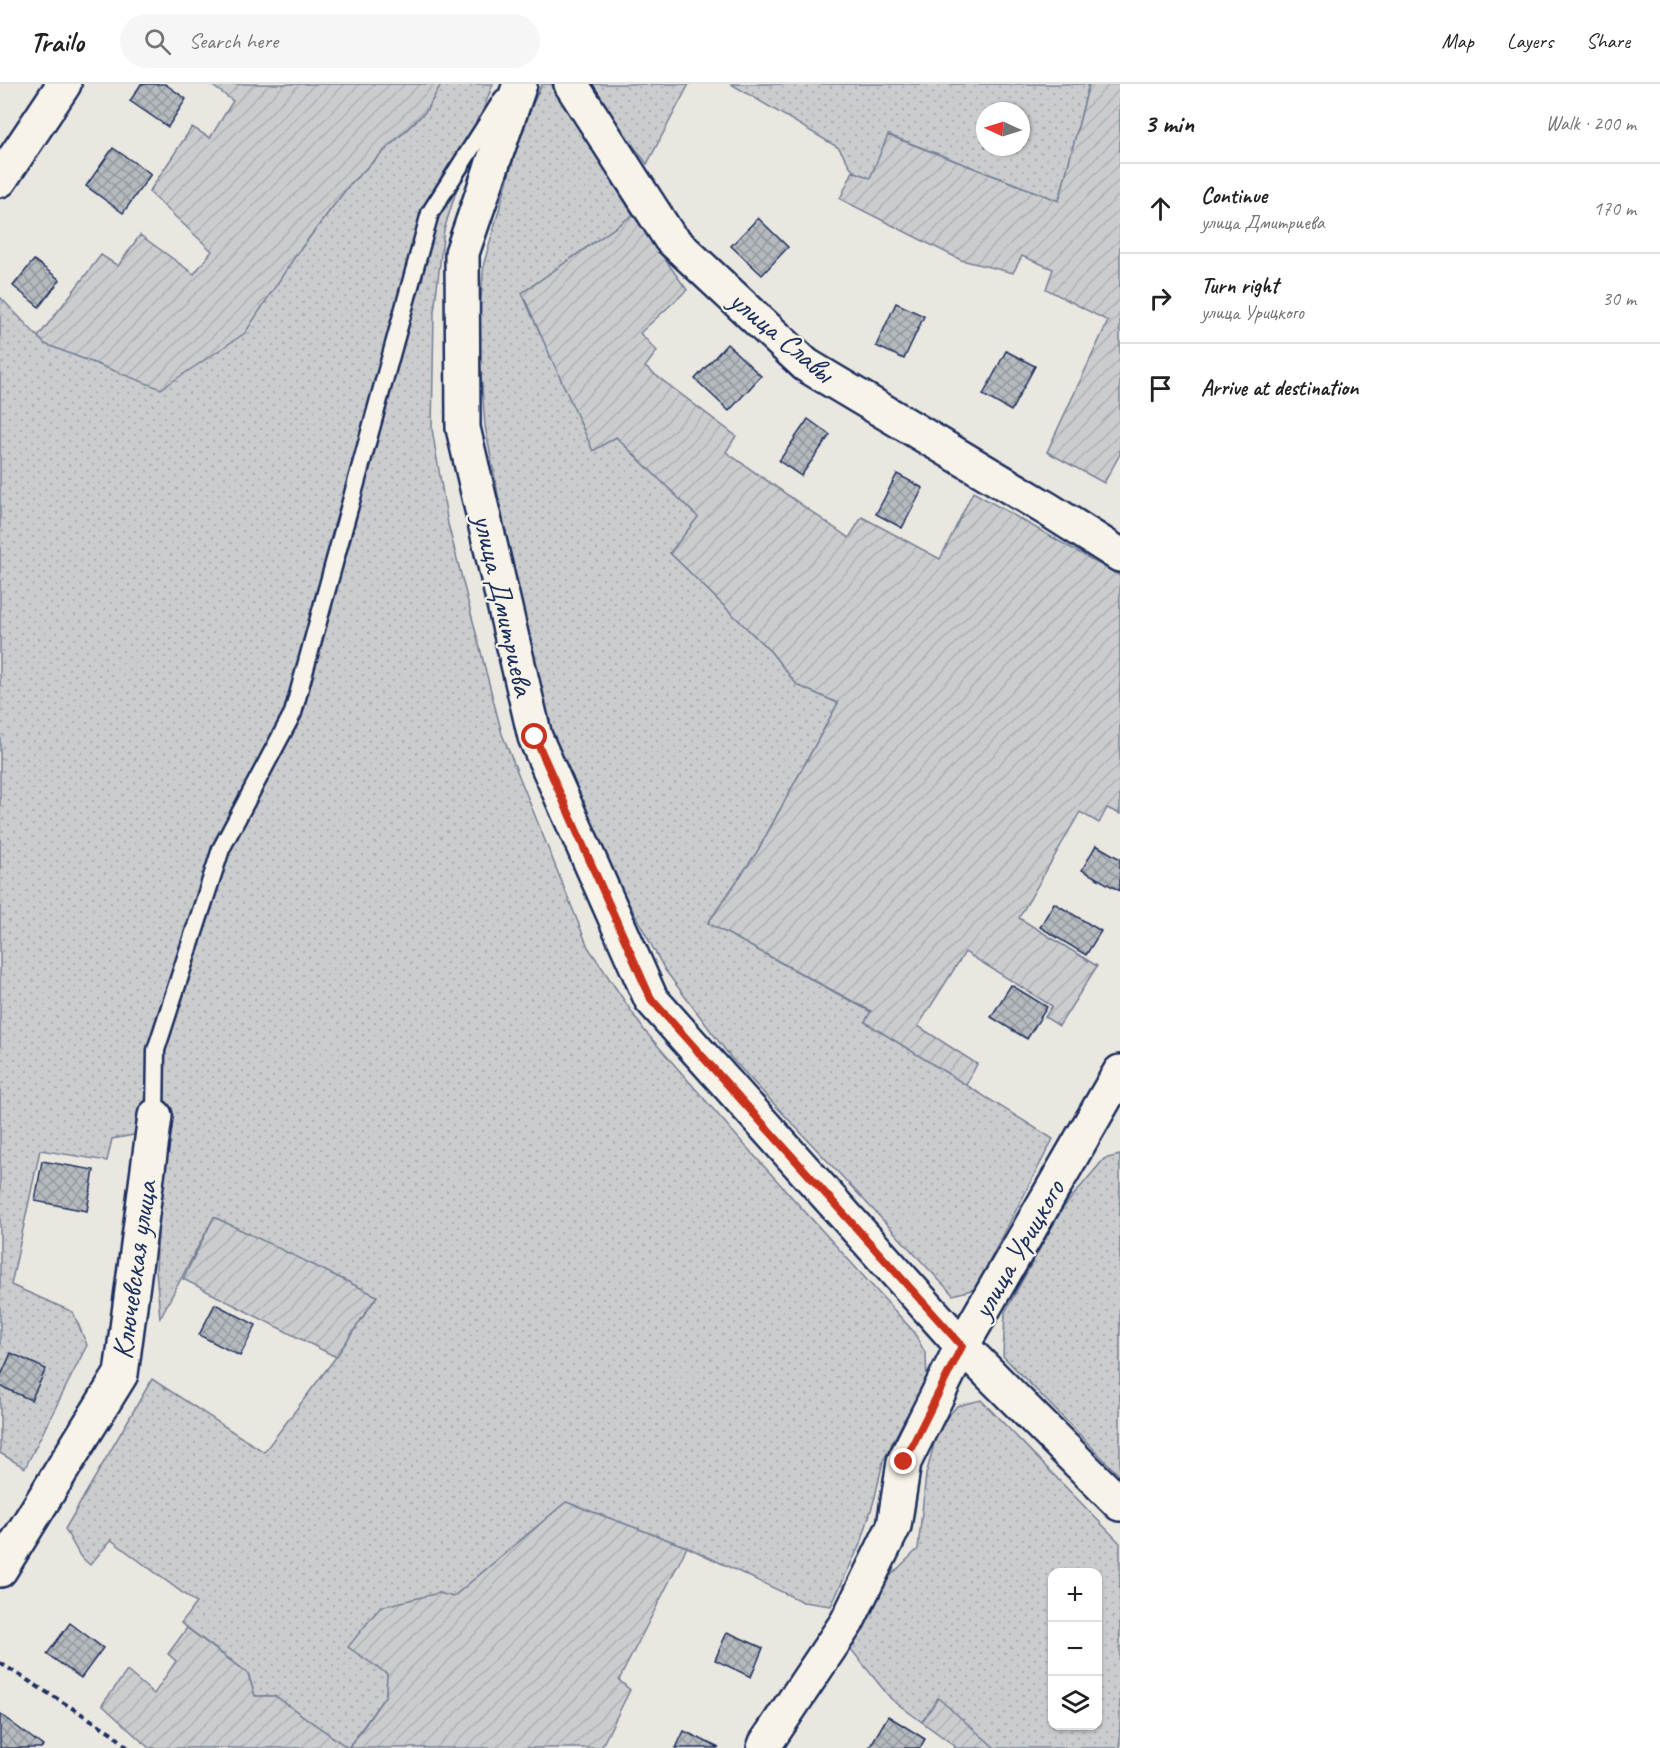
<!DOCTYPE html>
<html lang="en">
<head>
<meta charset="utf-8">
<style>
  :root { --surface:#fff; --page:#f6f6f6; --text:#202124; --muted:#757577; --line:#e0e0e0 }
  body { margin:0; font-family:Caveat,sans-serif; background:var(--page); color:var(--text) }
  .controls { position:absolute; right:18px; bottom:18px; display:grid; overflow:hidden; border-radius:12px; box-shadow:0 2px 4px #0004 }
  .controls button { width:54px; height:54px; display:grid; place-items:center; padding:0; border:0; border-bottom:2px solid var(--line); background:var(--surface); color:var(--text); font:30px sans-serif }
  .compass { position:absolute; left:976px; top:18px; width:54px; height:54px; border-radius:50%; background:var(--surface); box-shadow:0 2px 4px #0004; rotate:274deg }
  .stop { position:absolute; width:18px; height:18px; margin:-14px; border:4px solid #c8321e; border-radius:50%; background:#fff }
  .stop.end { background:#c8321e; border-color:#fff; box-shadow:0 2px 6px #0008 }
  .list { margin:0; padding:0; list-style:none }
  h2 { display:flex; justify-content:space-between; align-items:center; height:78px; margin:0; padding:0 24px; font-size:26px }
  h2 small { font-size:20px; font-weight:400; color:var(--muted) }
  .list li { display:grid; grid-template-columns:39px 1fr auto; gap:18px; align-items:center; box-sizing:border-box; height:90px; padding:0 24px; border-top:2px solid var(--line) }
  .list b { display:block; font-size:22px; white-space:nowrap }
  .list p { margin:0; font-size:20px; white-space:nowrap; color:var(--muted) }
  .list em { font-size:20px; font-style:normal; color:var(--muted) }
  .icon { flex:none; width:33px; height:33px; fill:none; stroke:currentColor; stroke-width:2; stroke-linecap:round; stroke-linejoin:round }
  .map { position:relative; flex:none; width:1120px; height:1664px; overflow:hidden }
  header { display:flex; align-items:center; gap:36px; box-sizing:border-box; height:84px; padding:0 30px; background:var(--surface); border-bottom:2px solid var(--line) }
  header strong { font-size:28px }
  nav { display:flex; gap:33px; margin-inline-start:auto; font-size:21px }
  .search { width:420px; height:54px; background:var(--page); display:flex; align-items:center; gap:15px; box-sizing:border-box; padding:0 21px; border-radius:33px; color:var(--muted); font-size:22px }
  main { display:flex }
  aside { flex:1; background:var(--surface) }
  .map>svg:first-child { display:block }
  .grass { fill:url(#grass-dots); stroke:#737e96; stroke-width:1.5; fill-rule:evenodd }
  .garden { fill:url(#garden-furrows); stroke:#737e96; stroke-width:1.5 }
  .building { fill:url(#building-cross-hatch); stroke:#1b2f5e; stroke-width:1.5 }
  .lines { fill:none; stroke-linecap:round; stroke-linejoin:round }
  .service-casing { stroke:#1b2f5e; stroke-width:21 }
  .minor-casing { stroke:#1b2f5e; stroke-width:38 }
  .tertiary-casing { stroke:#1b2f5e; stroke-width:38 }
  .path { stroke:#1b2f5e; stroke-width:4; stroke-dasharray:6 4.5; stroke-linecap:butt }
  .service { stroke:#f7f3e8; stroke-width:16 }
  .minor { stroke:#f7f3e8; stroke-width:33 }
  .tertiary { stroke:#f7f3e8; stroke-width:33 }
  .route { stroke:#c8321e; stroke-width:8 }
  .labels { text-anchor:middle; dominant-baseline:central; stroke-width:4.5; stroke-linejoin:round; paint-order:stroke }
  .street-label { font-size:30px; fill:#1b2f5e; stroke:#f7f3e8 }
</style>
</head>
<body>
<header>
<strong>Trailo</strong>
<div class="search"><svg class="icon" aria-label="search" viewBox="0 0 24 24"><circle cx="10" cy="10" r="6"/><path d="M15 15l6 6"/></svg>Search here</div>
<nav><a>Map</a><a>Layers</a><a>Share</a></nav>
</header>
<main>
<div class="map">
<svg width="1120" height="1664" viewBox="0 0 1120 1664">
  <defs>
    <pattern id="grass-dots" width="8" height="8" patternUnits="userSpaceOnUse" patternTransform="scale(1.5)"><rect width="8" height="8" fill="#cbcccd"/><path d="M2 2h.1M6 6h.1" fill="none" stroke="#aeb0b2" stroke-width="1.8" stroke-linecap="round"/></pattern>
    <pattern id="garden-furrows" width="10" height="10" patternUnits="userSpaceOnUse" patternTransform="scale(1.5)"><rect width="10" height="10" fill="#cbcccd"/><path d="M-1 1l2-2M0 10L10 0M9 11l2-2" fill="none" stroke="#aeb0b2"/></pattern>
    <pattern id="building-cross-hatch" width="8" height="8" patternUnits="userSpaceOnUse" patternTransform="scale(1.5)"><rect width="8" height="8" fill="#b6babf"/><path d="M0 0l8 8M0 8l8-8" fill="none" stroke="#93989e"/></pattern>
  </defs>
  <rect width="100%" height="100%" fill="#eae7e0"/>
  <filter id="ink" filterUnits="userSpaceOnUse"><feTurbulence type="fractalNoise" baseFrequency=".0167" numOctaves="2"/><feDisplacementMap in="SourceGraphic" scale="12" xChannelSelector="R" yChannelSelector="G"/><feConvolveMatrix kernelMatrix="1 2 1 2 8 2 1 2 1" color-interpolation-filters="sRGB"/></filter>
  <g filter="url(#ink)">
    <path class="grass" d="M441,0H493L475,46L444,146L434,228L432,345L448,440L502,650L588,863L644,946L741,1057L914,1248L926,1271L927,1298L904,1336L883,1377L875,1413L862,1456L831,1522L803,1518L687,1463L566,1418L453,1513L439,1509L387,1590L386,1611L348,1664L275,1612H255L248,1589L181,1539L196,1519L111,1456L90,1481L80,1472L65,1445L152,1295L264,1368L336,1273L377,1212L214,1133L160,1234L156,1185L161,1093L172,1044L112,1055L107,1077L40,1066L11,1201L73,1228L87,1261L25,1384L0,1369V213L45,260L296,171L350,100L426,27Z
      M542,0H551L633,131L522,209L593,366L616,353L699,433L670,469L771,568L797,601L838,619L757,768L708,839L871,928L865,938L1053,1055L975,1205L953,1211L732,975L665,886L605,775L556,662L517,510L485,342L478,250L484,179L523,42Z
      M588,0H689L647,80Z
      M731,0H1089L1059,117L889,51L870,95L853,87L839,64ZM985,27H1021V63H985Z
      M1120,1071V1392L1003,1272L1005,1228L1062,1125L1104,1075Z
      M981,1316L1120,1459V1664H995L938,1615L922,1638L891,1615L850,1564L883,1499L918,1465L926,1391L938,1344L957,1322ZM1052,1488H1098V1642H1052Z"/>
    <path class="garden" d="M210,0H441L426,27L350,100L296,171L245,249L161,305L45,260L38,253L101,171L118,182L140,151L194,190L212,167L149,108L192,43L210,54L233,17Z
      M1089,0H1120V370L1104,399L1047,368L1108,237L1046,205L1053,185L1022,172L1013,189L961,176L840,115L853,87L870,94L888,51L1059,117Z
      M633,131L687,206L640,249L657,267L645,283L736,352L726,368L849,454L862,433L940,475L973,408L1120,492V730L1107,724L1099,739L1080,728L1019,834L1097,882L1059,942L1045,933L1052,922L965,868L918,942L977,980L966,1001L865,938L871,927L708,839L757,768L838,619L797,601L771,568L670,469L698,433L616,353L593,367L522,209Z
      M214,1133L377,1212L336,1273L183,1195Z
      M566,1418L687,1463L619,1596L630,1606L601,1664H349L386,1611L387,1590L348,1563L380,1523L439,1509L453,1513Z
      M187,1544L248,1590L255,1612H275L348,1664H149L102,1621L127,1587L154,1610L176,1577L168,1570Z
      M938,1614L995,1664H954L955,1662L922,1638Z"/>
    <path class="building" d="M141,0H165L186,15L168,43L130,17Z
      M113,64L151,90L123,129L86,102Z
      M758,134L788,163L762,191L731,162Z
      M34,176L60,196L39,223L13,202Z
      M896,219L924,232L904,275L876,262Z
      M727,260L761,292L729,327L695,295Z
      M1006,267L1035,282L1011,327L983,311Z
      M808,335L830,351L801,392L779,377Z
      M897,390L923,404L902,444L876,430Z
      M1096,761L1120,775V807L1082,786Z
      M1054,819L1101,847L1086,871L1040,843Z
      M1011,901L1047,923L1027,955L991,933Z
      M42,1077L94,1086L87,1127L35,1117Z
      M215,1220L256,1241L240,1272L199,1251Z
      M11,1269L46,1285L31,1316L0,1302V1294Z
      M70,1539L103,1564L81,1594L47,1570Z
      M727,1548L763,1564L751,1593L715,1576Z
      M0,1630L43,1662L41,1664H0Z
      M888,1632L925,1655L920,1664H869Z
      M684,1647L719,1664H676Z"/>
    <g class="lines">
      <defs>
        <path id="service" d="M155,1032L156,966L221,765L293,629L430,129L503,14"/>
        <path id="minor" d="M571,0L670,154L806,281L1049,426L1120,471
          M0,96L64,0
          M0,1486L121,1290L155,1032
          M764,1664L766,1659L847,1538L894,1442L904,1378L962,1262L1120,988"/>
        <path id="tertiary" d="M520,0L462,169L463,344L535,653L651,915L962,1262L1120,1420"/>
      </defs>
      <use href="#service" class="service-casing"/>
      <use href="#minor" class="minor-casing"/>
      <use href="#tertiary" class="tertiary-casing"/>
      <path class="path" d="M0,1579L112,1649L128,1664"/>
      <use href="#service" class="service"/>
      <use href="#minor" class="minor"/>
      <use href="#tertiary" class="tertiary"/>
    </g>
  </g>
  <g class="lines" filter="url(#ink)">
    <path class="route" d="M535,653L651,915L962,1262L904,1378"/>
  </g>
  <g class="labels">
    <g class="street-label">
      <text transform="translate(782 252) rotate(40)">улица Славы</text>
      <text transform="translate(504 521) rotate(77)">улица Дмитриева</text>
      <text transform="translate(1018 1165) rotate(-60)">улица Урицкого</text>
      <text transform="translate(134 1186) rotate(-82)">Ключевская улица</text>
    </g>
  </g>
</svg>
<div class="controls">
<button>+</button>
<button>−</button>
<button><svg class="icon" aria-label="layers" viewBox="0 0 24 24"><path d="M12 4l9 5-9 5-9-5zM3 14l9 5 9-5"/></svg></button>
</div>
<svg class="compass" viewBox="-18 -18 36 36"><path d="M0-13l5 13h-10z" fill="#e53935"/><path d="M0 13l5-13h-10z" fill="#757577"/></svg>
<div class="stop" style="left:535px;top:653px"></div>
<div class="stop end" style="left:904px;top:1378px"></div>
</div>
<aside>
<h2>3 min<small>Walk · 200 m</small></h2>
<ul class="list">
<li><svg class="icon" aria-label="ahead" viewBox="0 0 24 24"><path d="M12 20V5M6 11l6-6 6 6"/></svg><div><b>Continue</b><p>улица Дмитриева</p></div><em>170 m</em></li>
<li><svg class="icon" aria-label="right" viewBox="0 0 24 24"><path d="M7 20v-9h11M14 6l5 5-5 5"/></svg><div><b>Turn right</b><p>улица Урицкого</p></div><em>30 m</em></li>
<li><svg class="icon" aria-label="arrive" viewBox="0 0 24 24"><path d="M6 21V4h12l-3 4 3 4H6"/></svg><div><b>Arrive at destination</b></div></li>
</ul>
</aside>
</main>
</body>
</html>
